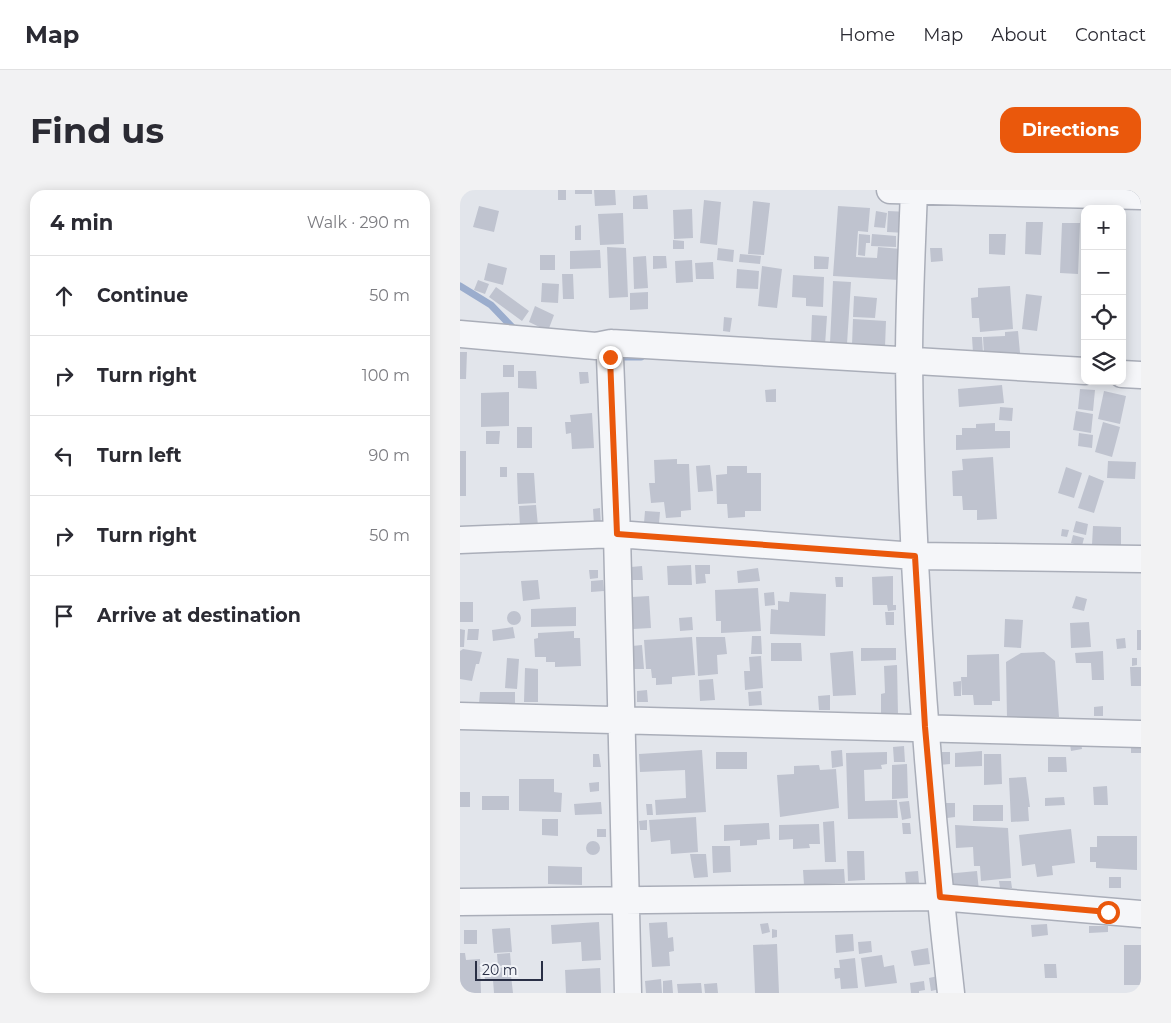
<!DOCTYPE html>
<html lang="en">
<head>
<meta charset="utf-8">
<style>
  :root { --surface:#fff; --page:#f2f2f3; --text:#2b2b33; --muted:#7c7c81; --line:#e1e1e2; --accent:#ea580c }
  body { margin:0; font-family:Montserrat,sans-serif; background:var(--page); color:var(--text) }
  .controls { position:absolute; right:15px; top:15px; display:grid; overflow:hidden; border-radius:10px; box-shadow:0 2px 12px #0003 }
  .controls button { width:45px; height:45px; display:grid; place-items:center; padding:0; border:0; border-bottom:1px solid var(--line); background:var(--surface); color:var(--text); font:25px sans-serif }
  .scale { position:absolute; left:15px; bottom:12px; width:68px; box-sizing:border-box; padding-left:5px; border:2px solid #292f45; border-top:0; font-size:14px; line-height:18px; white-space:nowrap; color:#292f45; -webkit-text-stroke:4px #f2f4f8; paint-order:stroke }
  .stop { position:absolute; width:15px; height:15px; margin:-11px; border:4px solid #ea580c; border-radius:50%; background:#fff }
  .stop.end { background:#ea580c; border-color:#fff; box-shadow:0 1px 5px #0008 }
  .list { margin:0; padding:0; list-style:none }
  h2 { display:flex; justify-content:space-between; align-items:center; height:65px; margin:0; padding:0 20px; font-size:21px }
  h2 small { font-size:16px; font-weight:400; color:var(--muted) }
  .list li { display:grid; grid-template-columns:32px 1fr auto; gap:15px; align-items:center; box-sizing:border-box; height:80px; padding:0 20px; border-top:1px solid var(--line) }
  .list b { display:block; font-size:19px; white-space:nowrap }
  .list em { font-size:16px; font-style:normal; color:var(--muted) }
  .icon { flex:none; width:28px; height:28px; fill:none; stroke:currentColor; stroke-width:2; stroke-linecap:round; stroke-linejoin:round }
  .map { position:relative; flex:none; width:681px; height:803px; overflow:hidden; border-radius:15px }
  header { display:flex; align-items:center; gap:30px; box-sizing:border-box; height:70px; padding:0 25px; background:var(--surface); border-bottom:1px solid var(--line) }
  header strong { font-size:24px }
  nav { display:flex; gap:28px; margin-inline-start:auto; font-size:18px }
  .intro { display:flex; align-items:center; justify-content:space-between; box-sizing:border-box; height:120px; padding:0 30px }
  h1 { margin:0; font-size:35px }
  .button { padding:12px 22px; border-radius:15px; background:var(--accent); color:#fff; font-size:18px; font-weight:700 }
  main { display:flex; gap:30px; padding:0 30px }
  aside { flex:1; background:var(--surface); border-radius:15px; box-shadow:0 2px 12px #0003 }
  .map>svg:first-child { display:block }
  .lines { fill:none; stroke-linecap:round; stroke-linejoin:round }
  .stream { stroke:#9badcd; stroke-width:7 }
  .building { fill:#bfc3cf }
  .minor-casing { stroke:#aaaeb9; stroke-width:29 }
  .minor { stroke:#f5f6f9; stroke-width:26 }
  .route { stroke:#ea580c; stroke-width:6 }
</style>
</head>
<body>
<header>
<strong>Map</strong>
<nav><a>Home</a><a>Map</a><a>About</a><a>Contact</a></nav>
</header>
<div class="intro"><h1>Find us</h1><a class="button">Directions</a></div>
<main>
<aside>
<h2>4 min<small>Walk · 290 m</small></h2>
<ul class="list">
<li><svg class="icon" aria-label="ahead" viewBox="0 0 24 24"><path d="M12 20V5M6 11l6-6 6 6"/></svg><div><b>Continue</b></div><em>50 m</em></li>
<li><svg class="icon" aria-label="right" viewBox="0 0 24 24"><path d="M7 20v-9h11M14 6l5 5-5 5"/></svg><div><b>Turn right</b></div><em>100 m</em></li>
<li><svg class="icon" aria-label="left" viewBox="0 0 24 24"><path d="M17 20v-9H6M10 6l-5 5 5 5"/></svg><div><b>Turn left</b></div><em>90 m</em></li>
<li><svg class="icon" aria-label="right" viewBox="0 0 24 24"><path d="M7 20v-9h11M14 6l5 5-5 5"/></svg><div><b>Turn right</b></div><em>50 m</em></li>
<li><svg class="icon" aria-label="arrive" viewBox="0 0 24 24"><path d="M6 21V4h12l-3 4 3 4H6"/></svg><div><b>Arrive at destination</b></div></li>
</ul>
</aside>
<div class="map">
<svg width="681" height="803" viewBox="0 0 681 803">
  <rect width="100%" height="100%" fill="#e2e5eb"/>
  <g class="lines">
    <path class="stream" d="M0,96L31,115L54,139
      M155,167H181"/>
  </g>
  <path class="building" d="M98,0H106V10H98Z
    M115,0H132V4H115Z
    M134,0H155L156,15L135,16Z
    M187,5L188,19H173V6Z
    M244,10L261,12L257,55L240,53Z
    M293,11L310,13L304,65L288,64Z
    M19,16L39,21L34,42L13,37Z
    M378,16L410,18L408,42L398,41L396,67L417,68L418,57L441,59L439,90L373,86Z
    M232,19L233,48L214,49L213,20Z
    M416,21L427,23L425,38L414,37Z
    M428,21L449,22L447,43L427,42Z
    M163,23L164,54L140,55L138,24Z
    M566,32H583L581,65L565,64Z
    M602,33H620L618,84L600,83Z
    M121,35V50H115V36Z
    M399,44L410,45V53H406L405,66L398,65Z
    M412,44L436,46V57L411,56Z
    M529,44H546L545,65L529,64Z
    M213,50L224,51V59H213Z
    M147,57L166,58L168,107L149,108Z
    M258,58L274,60L273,72L257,70Z
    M470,58H482L483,71L471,72Z
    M140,60L141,78L110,79V61Z
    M280,64L301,66L300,74L279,72Z
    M80,65H95V80H80Z
    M186,66L188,98L174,99L173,67Z
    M193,66H206L207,78L193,79Z
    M354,66L369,67L368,79H354Z
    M232,70L233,92L216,93L215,71Z
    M253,72L254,89H236L235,73Z
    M28,73L47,78L43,95L24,90Z
    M302,76L322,79L317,118L298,116Z
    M277,79L299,81L298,99L276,98Z
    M102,84H113L114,109H103Z
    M333,85L364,87L363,117L346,116V108L332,107Z
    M18,90L29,94L25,104L14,100Z
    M373,91L391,92L387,154L370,153Z
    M82,93L99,94L98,113L81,112Z
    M550,96L553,139L520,142L519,128H512L511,108L518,107V98Z
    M36,97L69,121L62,131L29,107Z
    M188,102V119L170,120V103Z
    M566,104L582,106L577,141L562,139Z
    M394,106L417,108L415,128L393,127Z
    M75,116L94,125L88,141L69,132Z
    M352,125L367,126L365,155L351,154Z
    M264,127L272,128L270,142L263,141Z
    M393,129L426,131L425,157L392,155Z
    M558,141L560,163L524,164L523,147L545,146V142Z
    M512,147H522L523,163H513Z
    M0,162H7L6,189H0Z
    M43,175H54V187H43Z
    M58,181H76L77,199L58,198Z
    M119,182H128L129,193L120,194Z
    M542,195L544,213L499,217L498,199Z
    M316,199V212H306L305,200Z
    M620,199L635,200L633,221L618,219Z
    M644,201L666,206L660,234L638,229Z
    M49,202V236L21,237V203Z
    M540,217L553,218L552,231L539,230Z
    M616,221L633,224L631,243L613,240Z
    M132,223L134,258L112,259L111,243L106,244L105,232H111L110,225Z
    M643,232L660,237L652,267L635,262Z
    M535,233V241H550V258L496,260V245H502V238H516V234Z
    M57,237H72V258H57Z
    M26,241H40L39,254H26Z
    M619,243L633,245L632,258L618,256Z
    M0,261H6V306H0Z
    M533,267L537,329L517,330V320H503L502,306H493L492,281L503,280L502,269Z
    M217,269V274H229L231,320L221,321V327L206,328L204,312L191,313L189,293H195L194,270Z
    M648,271L676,272L675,289L647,288Z
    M250,275L253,301L238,302L236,276Z
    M267,276H287V283H301V321H285V327L268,328L267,314H257L256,285L267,284Z
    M40,277H47V287H40Z
    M606,277L622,283L614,308L598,303Z
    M57,283H74L76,313L58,314Z
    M629,285L644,291L634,323L618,318Z
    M76,315L78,336L60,337L59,316Z
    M140,318L141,335H134L133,319Z
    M185,321L200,322L199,333H184Z
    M616,331L628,334L626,345L613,342Z
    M633,336L661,337V355H632Z
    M602,339L609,340L607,347L601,346Z
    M613,345L624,348L622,356L611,353Z
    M231,375L232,395H208L207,376Z
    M235,375H250V384H245L246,393L236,394Z
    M182,376L183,390H172L171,377Z
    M298,378L300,391L278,393L277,381Z
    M129,380H138V388L130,389Z
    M433,386V415H436V420L428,421L427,415H413L412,387Z
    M375,387H383V397H376Z
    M78,390L80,409L63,411L61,391Z
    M143,390L144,401L131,402V391Z
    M298,398L301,441L261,443V431H256L255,400Z
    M314,402L315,415L305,416L304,403Z
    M330,402L366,404L365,446L310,444L311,419L318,420V411L329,412Z
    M189,406L191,438L173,439L172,407Z
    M616,406L627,409L624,421L612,418Z
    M0,412H13V432H0Z
    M116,417V436L71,437V419Z
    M47 428a7 7 0 1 1 14 0a7 7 0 1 1-14 0Z
    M425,422H434V435H426Z
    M232,427L233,440L220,441L219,428Z
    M545,429L563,430L561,458L544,457Z
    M629,432L631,457L611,458L610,433Z
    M53,437L55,448L33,451L32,440Z
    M0,439L5,440L4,457H0Z
    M8,439H19L18,450H7Z
    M677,440H681V460H677Z
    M114,441V448H120L121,476L95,477V472H86V467H75L74,449L78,448V443Z
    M292,446H301L302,464H291Z
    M232,447L235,485L212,487V494L196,495V488H192L191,479H186L184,450Z
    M236,447H265L267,464L257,465L258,484L238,486Z
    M665,448L666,458L657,459L656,449Z
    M311,453H341L342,471H311Z
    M182,455L184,479H174L172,456Z
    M401,458H436V470L401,471Z
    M3,459L22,462L19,474H16L12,491L0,489V461Z
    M393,461L396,505L373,506L370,463Z
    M643,461L644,490H632L631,473H616L615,463Z
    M584,462L595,471L599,527L547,528L546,472L561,463Z
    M539,464L540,511H532V515H514L513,505H502L501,487H507V465Z
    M301,466L303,498L285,500L284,481H290L289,467Z
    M47,468L59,469L57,499L45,498Z
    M672,468H677V475L672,476Z
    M437,475L438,525L421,526V504L425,503L424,476Z
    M670,477H681V496H671Z
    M65,478L78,479V512H64Z
    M253,489L255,510L240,511L239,490Z
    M501,491V506H494L493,492Z
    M187,500L188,512H177V501Z
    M301,501L302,515L289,516L288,502Z
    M20,502H55V514H19Z
    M370,505V520H359L358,506Z
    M643,516V526H634V517Z
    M671,545H681V563H671Z
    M620,546L622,559L611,561L609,547Z
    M444,556L445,572H434L433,557Z
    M242,560L246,622L196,625L195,610L226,608L225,580L180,582L179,564Z
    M382,560L383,576L372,578L371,561Z
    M522,561V576L495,577V563Z
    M256,562H287V579H256Z
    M427,562V574L421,575L422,579L404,580L405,611L437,610L438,628L388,629L386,563Z
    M478,562H490V574L479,575Z
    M133,564H139L141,577H133Z
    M524,564H541L542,594L524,595Z
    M588,567H606L607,582H588Z
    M447,574L448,608L432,609V575Z
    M359,575L360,580L376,579L379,618L320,627L317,585L334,584V576Z
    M566,587L570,617H568L569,631L551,632L549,588Z
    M59,589H94V602L102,603L101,622L59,621Z
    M139,592V601L130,602L129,593Z
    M647,596L648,615H634L633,597Z
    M0,602H10V617H0Z
    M22,606H49V620H22Z
    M604,607L605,615L585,616V608Z
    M449,611L451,628L442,630L439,612Z
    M141,612L142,624L115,625L114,614Z
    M486,613H495V627L487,628Z
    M186,614H192L193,625H187Z
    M513,615H543V631H513Z
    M236,627L238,662L211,664L210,650L191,652L189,630Z
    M82,629H98V646L82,645Z
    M187,630V640H180L179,631Z
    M374,631L376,672H365L363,632Z
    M309,633L310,649L297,650V655L280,656V650L264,651V635Z
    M442,633H450L451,644H443Z
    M359,634L360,654H349L350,658L333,659V649L319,650V635Z
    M495,635L548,638L551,688L521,691L520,676H514L513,657L496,658Z
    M137,639H146V647H137Z
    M611,639L615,673L592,676L593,685L577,687L575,674L562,676L559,645Z
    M637,646H677V680L636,678V672H630V657H637Z
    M126 658a7 7 0 1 1 14 0a7 7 0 1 1-14 0Z
    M252,656H270L271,682L253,683Z
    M387,661H404L405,690L388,691Z
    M230,664H246L248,687L234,688Z
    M88,676L122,677V695L88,694Z
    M384,679L385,693L344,695L343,680Z
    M458,681L459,693L446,694L445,682Z
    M517,681L519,701L486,703L485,684Z
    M649,687H661V698H649Z
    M539,691H551L552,698H540Z
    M139,732L141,770L122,771L121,752L92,754L91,735Z
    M207,732L208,748L213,747L214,761L209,762L210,776L192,777L189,733Z
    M308,733L310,742L302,744L300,734Z
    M587,734L588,745L572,747L571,735Z
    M629,736H648V742L629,743Z
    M50,738L52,762L34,763L32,739Z
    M312,739L317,740V747L312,748Z
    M4,740H17V754H4Z
    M393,744L394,761L376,763L375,745Z
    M411,751L412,762L399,764L398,752Z
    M317,754L319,803H295L293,755Z
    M664,755H681V795H664Z
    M468,758L470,774L454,776L451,761Z
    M0,763H5L6,770L20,769L21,803H0Z
    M50,763L51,775L38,776L37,764Z
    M422,765L424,777L434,775L437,793L405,797L401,768Z
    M395,768L398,798L381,799L380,788L375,789L374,778H380L379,770Z
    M584,774H596L597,788H585Z
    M50,777L53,803H34L33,790H25L24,779Z
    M140,778L141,803H106L105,780Z
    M478,786L480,799L471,801L469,788Z
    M201,789L202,803H186L185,791Z
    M212,790L213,803H203V791Z
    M464,791L465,800L459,801V803H451L450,793Z
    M241,793L242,803H218L217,794Z
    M257,793L258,803H245L244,794Z"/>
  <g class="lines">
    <defs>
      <path id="minor" d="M430,0L681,6
        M454,0C452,56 449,113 449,170C451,381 467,593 491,803
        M0,144L136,156L151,153L625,181
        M151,153L150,167L157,344L168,803
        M662,184L681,185
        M0,350L157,344L455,366L681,369
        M0,526L681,544
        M0,712L480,707L681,724"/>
    </defs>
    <use href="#minor" class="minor-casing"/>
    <use href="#minor" class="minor"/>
  </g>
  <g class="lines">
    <path class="route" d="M150,167L157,344L455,366L465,537L480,707L648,722"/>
  </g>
</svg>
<div class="controls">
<button>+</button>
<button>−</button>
<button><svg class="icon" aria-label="locate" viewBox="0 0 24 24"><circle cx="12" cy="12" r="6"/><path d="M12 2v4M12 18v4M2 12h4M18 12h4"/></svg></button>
<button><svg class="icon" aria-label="layers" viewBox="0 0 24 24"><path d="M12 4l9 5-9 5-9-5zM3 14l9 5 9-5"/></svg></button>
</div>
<div class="scale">20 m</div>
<div class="stop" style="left:648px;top:722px"></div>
<div class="stop end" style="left:150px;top:167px"></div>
</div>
</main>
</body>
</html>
